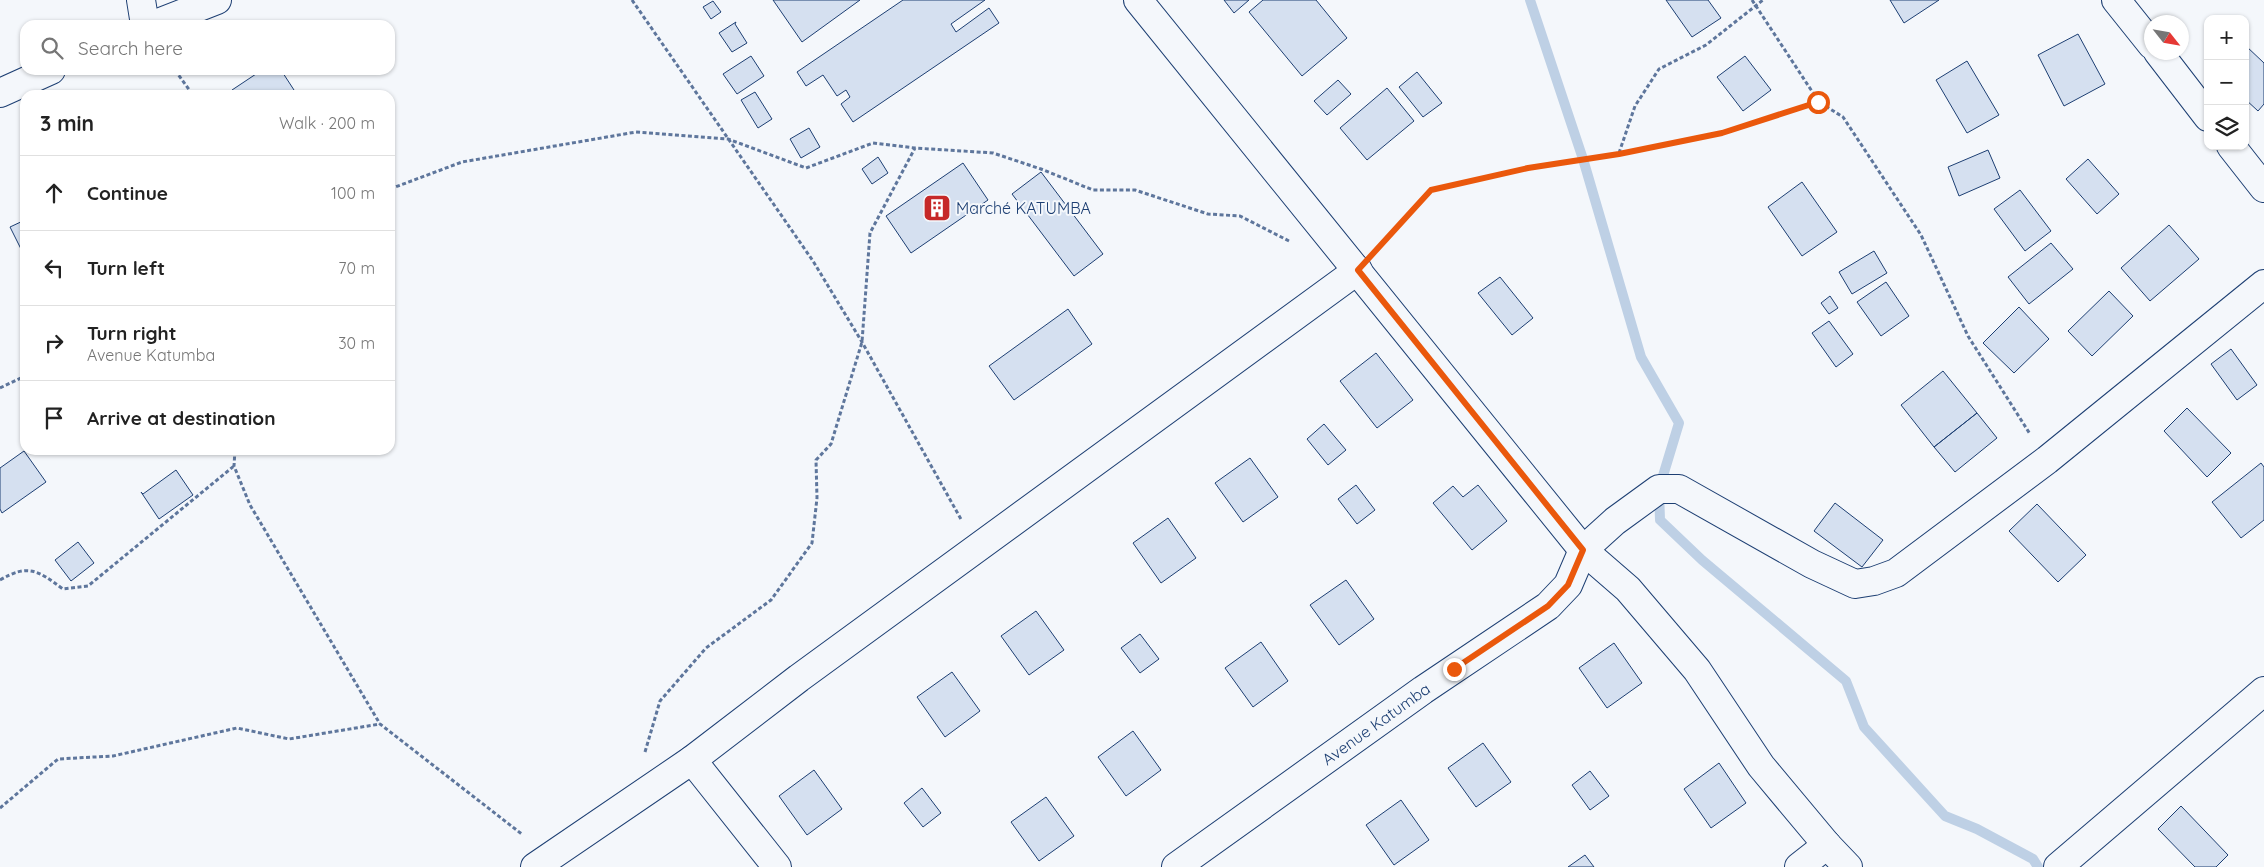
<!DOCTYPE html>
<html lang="en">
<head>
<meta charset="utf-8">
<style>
  :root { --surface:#fff; --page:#f2f2f2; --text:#222; --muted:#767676; --line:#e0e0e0 }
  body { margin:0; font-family:Quicksand,sans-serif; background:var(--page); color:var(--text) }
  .controls { position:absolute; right:15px; top:15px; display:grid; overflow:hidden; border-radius:10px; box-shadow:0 1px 4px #0004 }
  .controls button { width:45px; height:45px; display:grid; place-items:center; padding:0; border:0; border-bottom:1px solid var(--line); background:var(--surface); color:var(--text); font:25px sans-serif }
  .compass { position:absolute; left:2144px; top:15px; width:45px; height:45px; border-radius:50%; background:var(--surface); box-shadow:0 1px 4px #0004; rotate:121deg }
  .stop { position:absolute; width:15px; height:15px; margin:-11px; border:4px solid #ea580c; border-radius:50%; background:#fff }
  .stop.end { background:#ea580c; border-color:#fff; box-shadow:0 1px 5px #0008 }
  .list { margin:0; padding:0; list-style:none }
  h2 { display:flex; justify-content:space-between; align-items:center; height:65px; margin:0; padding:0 20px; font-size:21px }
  h2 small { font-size:16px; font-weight:400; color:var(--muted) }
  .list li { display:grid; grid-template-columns:32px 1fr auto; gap:15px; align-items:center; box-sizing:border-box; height:75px; padding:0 20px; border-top:1px solid var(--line) }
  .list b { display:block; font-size:19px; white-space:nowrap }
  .list p { margin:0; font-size:16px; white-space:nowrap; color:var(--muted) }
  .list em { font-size:16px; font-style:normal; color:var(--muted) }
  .icon { flex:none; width:28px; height:28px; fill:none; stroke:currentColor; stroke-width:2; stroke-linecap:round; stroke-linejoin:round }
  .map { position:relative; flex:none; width:2264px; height:867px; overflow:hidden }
  .search { position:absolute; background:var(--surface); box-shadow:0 1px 4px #0004; left:20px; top:20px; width:375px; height:55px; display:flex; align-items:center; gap:12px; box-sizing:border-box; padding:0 18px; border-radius:15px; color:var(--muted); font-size:19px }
  .panel { position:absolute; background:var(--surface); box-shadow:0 1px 4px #0004; left:20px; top:90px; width:375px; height:365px; border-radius:15px }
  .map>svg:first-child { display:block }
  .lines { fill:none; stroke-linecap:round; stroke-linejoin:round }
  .stream { stroke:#bed0e5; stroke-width:10 }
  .building { fill:#d5e0f0; stroke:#1d3f73 }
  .minor-casing { stroke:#1d3f73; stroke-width:30 }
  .path { stroke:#5e769c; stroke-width:3; stroke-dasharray:4 2.5; stroke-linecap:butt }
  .minor { stroke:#f4f7fb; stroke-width:28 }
  .route { stroke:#ea580c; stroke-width:6 }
  .labels { text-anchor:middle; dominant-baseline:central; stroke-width:4; stroke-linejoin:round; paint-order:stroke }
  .poi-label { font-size:16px; fill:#1d3f73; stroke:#f4f7fb; text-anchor:start }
  .street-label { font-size:16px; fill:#1d3f73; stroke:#f4f7fb }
</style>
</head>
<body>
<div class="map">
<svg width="2264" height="867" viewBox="0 0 2264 867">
  <rect width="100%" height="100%" fill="#f4f7fb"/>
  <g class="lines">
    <path class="stream" d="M1530,0L1583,159L1641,357L1679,423L1659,489L1660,520L1702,560L1846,681L1864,727L1945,816L1977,829L2033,859L2038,867"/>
  </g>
  <path class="building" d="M773,0H860L802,42Z
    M903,0H985L951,24L956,32L989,8L999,23L853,122L841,104L850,97L846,90L837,96L823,75L806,86L797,72Z
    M1224,0H1249L1234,13Z
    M1263,0H1316L1347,38L1302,76L1249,12Z
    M1666,0H1708L1721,18L1692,37Z
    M1890,0H1939L1904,23Z
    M713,1L721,12L711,19L703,7Z
    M736,22L735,24L747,43L732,52L719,33Z
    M2078,34L2105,84L2064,106L2038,55Z
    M2246,46L2264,63V104L2258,111L2245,99Z
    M751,56L764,76L737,94L723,74Z
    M1745,56L1771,90L1743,111L1717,77Z
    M1967,61L1999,115L1967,133L1936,80Z
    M262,70H281L294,90L287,95H236L232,90Z
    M1417,72L1442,103L1423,117L1399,87Z
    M1338,80L1351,94L1327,115L1314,101Z
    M1387,88L1414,121L1367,160L1340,128Z
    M755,92L772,119L758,128L741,100Z
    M809,128L820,147L801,158L790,139Z
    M1988,150L2000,178L1959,196L1948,167Z
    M878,157L888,173L872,184L862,169Z
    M2088,159L2119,194L2097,214L2066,179Z
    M963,163L988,200L911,253L886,216Z
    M1041,172L1103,254L1074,276L1012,194Z
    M1802,182L1837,232L1802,256L1768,207Z
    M2020,190L2051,231L2025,251L1994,209Z
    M25,220V257L10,227Z
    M2169,225L2199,259L2150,301L2121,268Z
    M2051,243L2073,269L2029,304L2008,277Z
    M1874,251L1887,273L1852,294L1839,272Z
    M1500,277L1533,318L1512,335L1478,293Z
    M1886,282L1909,316L1881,336L1857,302Z
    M2109,291L2133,316L2092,356L2068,331Z
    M1830,296L1838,308L1829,314L1821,303Z
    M2019,307L2049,339L2014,373L1983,343Z
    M1068,309L1092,344L1014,400L989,366Z
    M1829,321L1853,354L1836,367L1812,333Z
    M2231,349L2257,385L2237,400L2211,364Z
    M1376,353L1413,400L1377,428L1340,381Z
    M1943,371L1977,413L1934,447L1901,405Z
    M2187,408L2231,453L2207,477L2164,431Z
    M1977,413L1997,438L1955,472L1934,447Z
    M1324,424L1346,450L1328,465L1307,439Z
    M24,451L46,482L2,513L0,509V468Z
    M1250,458L1278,497L1243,522L1215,483Z
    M2261,463L2264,467V520L2241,538L2212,502Z
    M176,470L193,495L159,519L141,492L143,494Z
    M1356,485L1375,510L1357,524L1338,499Z
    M1478,485L1507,521L1472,550L1433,503L1453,486L1463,497Z
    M1835,503L1883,540L1862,567L1814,531Z
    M2037,504L2086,555L2058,582L2009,531Z
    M1168,518L1196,558L1161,583L1133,543Z
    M78,542L94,563L71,581L55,560Z
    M1346,580L1374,619L1339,645L1310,605Z
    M1036,611L1064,650L1029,675L1001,636Z
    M1140,634L1159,659L1140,673L1121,648Z
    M1261,642L1288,681L1253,707L1225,668Z
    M1614,643L1642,683L1607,708L1579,668Z
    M952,672L980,711L945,737L917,697Z
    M1133,731L1161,770L1126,796L1098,757Z
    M1483,743L1511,782L1476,807L1448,768Z
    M1719,763L1746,803L1711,828L1684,789Z
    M814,770L842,809L807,835L779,796Z
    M1590,771L1609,796L1590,810L1572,785Z
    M922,788L941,813L923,827L904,803Z
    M1046,797L1074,836L1039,861L1011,822Z
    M1401,800L1429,840L1394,865L1366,825Z
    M2181,806L2228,855L2216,867H2195L2158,829Z
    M1585,855L1594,867H1568Z"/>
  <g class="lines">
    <defs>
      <g id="minor">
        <path d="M141,0L145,25"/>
        <path d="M1138,0L1583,550L1628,589L1697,670L1761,766L1827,845L1848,867"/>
        <path d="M2116,0L2152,45"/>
        <path d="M153,25L217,0"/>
        <path d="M2158,52L2208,117"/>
        <path d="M0,93L51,70"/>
        <path d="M2231,146L2264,188"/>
        <path d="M692,760L777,867"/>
        <path d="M535,867L692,760L799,678L1358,270"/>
        <path id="s1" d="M1176,867L1423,690L1548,606L1568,585L1583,550L1615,521L1659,489H1679L1812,564L1855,584L1874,581L1896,573L2047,460L2264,284"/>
        <path d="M1799,867L1827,845"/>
        <path d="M2058,867L2264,691"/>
      </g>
    </defs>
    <use href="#minor" class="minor-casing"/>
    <path class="path" d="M632,0L813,261L862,342L962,521
      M1752,0L1819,102L1843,117L1921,235L1968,336L2030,434
      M175,70L193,95
      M1619,153L1635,106L1659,69L1706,45L1763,0
      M390,189L462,162L636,132L728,139L806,168L873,143L915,148L993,153L1041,169L1093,190H1135L1208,214L1240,216L1291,242
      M1379,246L1431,190L1528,168L1619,154L1722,133L1819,102
      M0,388L25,376
      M235,450L234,466L250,505L380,724L523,835
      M0,580C29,563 38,571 63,589L88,586L234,466
      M645,752L660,701L706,648L771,600L812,543L817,498L816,460L831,444L862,342L870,233L915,148
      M0,808L58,759L113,756L237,728L289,739L380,724"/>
    <use href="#minor" class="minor"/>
  </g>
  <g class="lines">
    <path class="route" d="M1454,669L1548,606L1568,585L1583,550L1358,270L1431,190L1528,168L1619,154L1722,133L1818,102"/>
  </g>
  <defs>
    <symbol id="building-square" viewBox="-11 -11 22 22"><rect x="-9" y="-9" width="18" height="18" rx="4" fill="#c62828" stroke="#f4f7fb"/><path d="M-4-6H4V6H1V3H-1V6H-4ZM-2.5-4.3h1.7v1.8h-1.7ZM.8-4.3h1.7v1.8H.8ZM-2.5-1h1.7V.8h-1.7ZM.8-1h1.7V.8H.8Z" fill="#fff"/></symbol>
  </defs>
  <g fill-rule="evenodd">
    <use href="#building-square" x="921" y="192" width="32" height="32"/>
  </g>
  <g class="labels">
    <g class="poi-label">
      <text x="956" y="208">Marché KATUMBA</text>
    </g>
    <g class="street-label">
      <text stroke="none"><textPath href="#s1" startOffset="246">Avenue Katumba</textPath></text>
    </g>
  </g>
</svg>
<div class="controls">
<button>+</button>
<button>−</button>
<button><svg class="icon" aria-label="layers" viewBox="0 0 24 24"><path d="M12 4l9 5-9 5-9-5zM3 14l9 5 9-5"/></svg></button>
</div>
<svg class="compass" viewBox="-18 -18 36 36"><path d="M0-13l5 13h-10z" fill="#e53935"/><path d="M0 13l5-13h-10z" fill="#767676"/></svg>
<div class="stop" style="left:1818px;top:102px"></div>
<div class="stop end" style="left:1454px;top:669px"></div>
<div class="search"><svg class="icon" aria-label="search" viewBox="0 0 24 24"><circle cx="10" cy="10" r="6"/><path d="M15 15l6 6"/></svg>Search here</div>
<section class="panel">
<h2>3 min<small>Walk · 200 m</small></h2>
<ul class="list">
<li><svg class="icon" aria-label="ahead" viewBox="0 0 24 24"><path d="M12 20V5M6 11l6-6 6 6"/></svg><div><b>Continue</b></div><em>100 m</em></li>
<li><svg class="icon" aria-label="left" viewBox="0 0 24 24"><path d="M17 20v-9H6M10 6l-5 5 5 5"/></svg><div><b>Turn left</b></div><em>70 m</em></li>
<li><svg class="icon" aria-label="right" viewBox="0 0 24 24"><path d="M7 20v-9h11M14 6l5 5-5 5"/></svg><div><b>Turn right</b><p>Avenue Katumba</p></div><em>30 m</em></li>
<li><svg class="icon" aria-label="arrive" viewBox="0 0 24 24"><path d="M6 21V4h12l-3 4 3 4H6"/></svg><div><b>Arrive at destination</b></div></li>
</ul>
</section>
</div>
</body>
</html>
